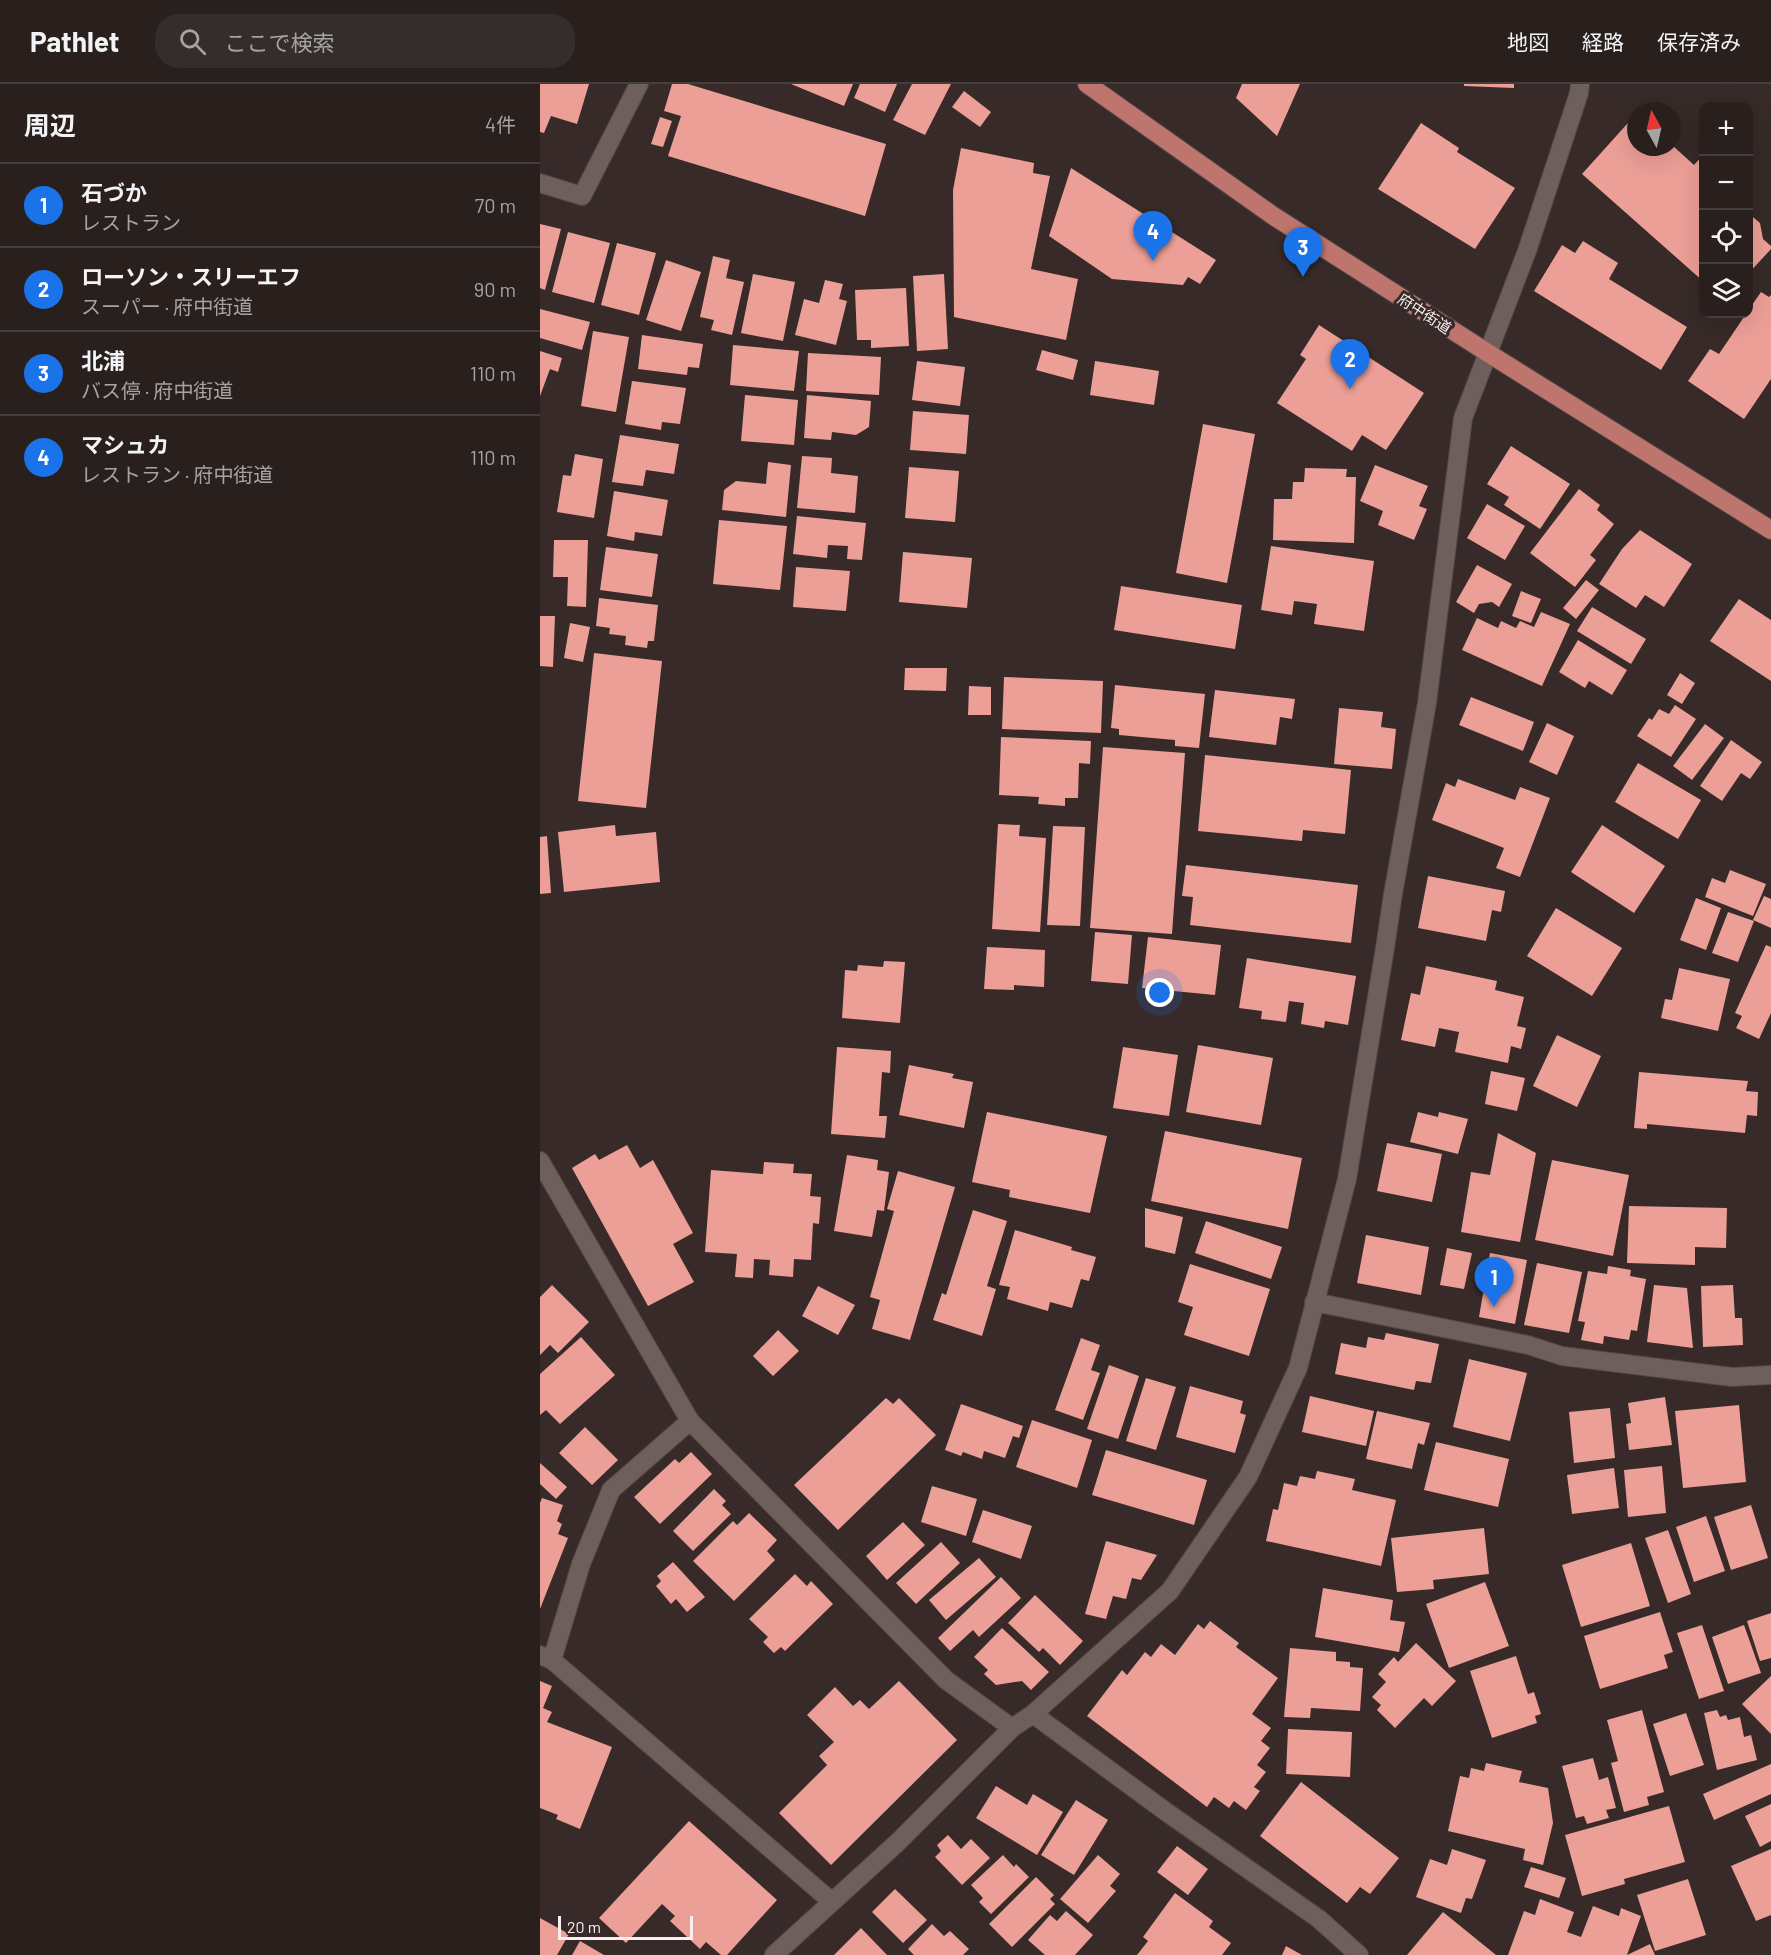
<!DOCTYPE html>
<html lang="ja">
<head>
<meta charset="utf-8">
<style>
  :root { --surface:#29201e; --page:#352d2b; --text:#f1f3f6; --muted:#a5a3a4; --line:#453e3c; --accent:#1a73e8 }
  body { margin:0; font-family:Barlow,"Noto Sans JP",sans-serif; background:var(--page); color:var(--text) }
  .controls { position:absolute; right:18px; top:18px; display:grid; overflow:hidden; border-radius:12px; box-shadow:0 6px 24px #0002 }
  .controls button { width:54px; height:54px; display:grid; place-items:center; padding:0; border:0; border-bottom:2px solid var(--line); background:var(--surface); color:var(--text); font:30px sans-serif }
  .compass { position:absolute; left:1087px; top:18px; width:54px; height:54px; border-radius:50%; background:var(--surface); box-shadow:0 6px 24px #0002; rotate:352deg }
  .scale { position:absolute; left:18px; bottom:15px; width:135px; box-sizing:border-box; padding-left:6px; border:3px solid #f7eeed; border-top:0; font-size:16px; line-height:21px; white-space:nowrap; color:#f7eeed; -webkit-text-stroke:4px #372a28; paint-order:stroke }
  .you { position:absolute; left:620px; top:909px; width:21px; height:21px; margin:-15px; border:4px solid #fff; border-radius:50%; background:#1a73e8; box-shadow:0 0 0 9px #1a73e833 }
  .badge { display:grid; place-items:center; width:39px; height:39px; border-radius:50%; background:var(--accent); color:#fff; font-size:20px; font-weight:700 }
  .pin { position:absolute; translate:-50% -50px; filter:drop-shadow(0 2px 3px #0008) }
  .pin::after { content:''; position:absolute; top:32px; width:21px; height:18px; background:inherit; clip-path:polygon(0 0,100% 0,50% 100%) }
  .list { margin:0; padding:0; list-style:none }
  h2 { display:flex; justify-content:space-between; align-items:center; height:78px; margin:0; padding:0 24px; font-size:26px }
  h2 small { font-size:20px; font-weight:400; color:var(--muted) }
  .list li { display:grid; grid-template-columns:39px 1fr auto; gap:18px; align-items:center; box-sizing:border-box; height:84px; padding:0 24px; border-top:2px solid var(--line) }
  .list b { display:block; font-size:22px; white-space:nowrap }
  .list p { margin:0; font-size:20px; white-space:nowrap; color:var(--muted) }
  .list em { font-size:20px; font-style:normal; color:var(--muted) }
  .icon { flex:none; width:33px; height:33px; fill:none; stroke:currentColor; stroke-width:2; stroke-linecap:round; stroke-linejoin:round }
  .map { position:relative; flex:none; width:1231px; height:1871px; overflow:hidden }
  header { display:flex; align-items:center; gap:36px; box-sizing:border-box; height:84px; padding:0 30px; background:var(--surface); border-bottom:2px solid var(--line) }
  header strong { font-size:28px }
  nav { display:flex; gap:33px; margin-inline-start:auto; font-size:21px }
  .search { width:420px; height:54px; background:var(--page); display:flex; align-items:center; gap:15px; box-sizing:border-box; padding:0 21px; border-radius:24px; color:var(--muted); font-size:22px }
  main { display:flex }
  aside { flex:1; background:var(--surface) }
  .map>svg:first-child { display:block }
  .building { fill:#ec9f96 }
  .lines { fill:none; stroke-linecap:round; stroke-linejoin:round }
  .street-casing { stroke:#524746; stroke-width:20 }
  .primary-casing { stroke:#524746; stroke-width:20 }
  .street { stroke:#6e5f5d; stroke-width:18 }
  .primary { stroke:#be756e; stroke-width:18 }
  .labels { text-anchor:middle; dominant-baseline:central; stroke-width:6; stroke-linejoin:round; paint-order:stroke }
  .street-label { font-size:15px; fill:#f7eeed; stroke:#372a28 }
</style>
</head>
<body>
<header>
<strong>Pathlet</strong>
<div class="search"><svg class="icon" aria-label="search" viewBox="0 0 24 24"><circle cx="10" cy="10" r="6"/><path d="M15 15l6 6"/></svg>ここで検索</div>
<nav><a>地図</a><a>経路</a><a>保存済み</a></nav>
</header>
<main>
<aside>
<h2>周辺<small>4件</small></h2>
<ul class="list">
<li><span class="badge">1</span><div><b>石づか</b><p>レストラン</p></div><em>70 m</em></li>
<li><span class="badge">2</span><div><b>ローソン・スリーエフ</b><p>スーパー · 府中街道</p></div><em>90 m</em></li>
<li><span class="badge">3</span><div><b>北浦</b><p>バス停 · 府中街道</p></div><em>110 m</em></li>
<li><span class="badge">4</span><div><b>マシュカ</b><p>レストラン · 府中街道</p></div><em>110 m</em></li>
</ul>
</aside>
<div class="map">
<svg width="1231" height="1871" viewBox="0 0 1231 1871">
  <rect width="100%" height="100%" fill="#372a28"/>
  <path class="building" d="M0,0H49L37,40L11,32L4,49L0,48Z
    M132,0H148L346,60L325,132L128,72L141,32L124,27Z
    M251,0H313L304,22Z
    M320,0H357L345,28L314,14Z
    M372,0H411L385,51L353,36Z
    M702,0H760L737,52L696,14Z
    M924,0H974V4L924,2Z
    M424,7L451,28L440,43L412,23Z
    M1096,30V63H1132V61L1154,81L1164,70V198L1042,90Z
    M120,33L132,37L123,63L111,60Z
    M881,39L919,64L917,68L975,104L935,165L838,105Z
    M421,64L494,79L493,89L510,92L491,185L538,195L526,256L414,233L413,106Z
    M531,84L676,176L660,200L648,193L643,201L572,195L509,152Z
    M1208,129L1220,139L1223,155L1231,162V165L1208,190Z
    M0,140L21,145L5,206L0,204Z
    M28,148L70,159L54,219L12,208Z
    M1043,157L1078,179L1069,195L1147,243L1121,286L994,207L1022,161L1035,169Z
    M77,159L116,169L99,231L61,221Z
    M173,172L190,176L186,194L204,198L192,251L171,246L174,236L160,233Z
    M126,176L161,188L141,247L106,236Z
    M213,190L255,198L243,257L201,249Z
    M404,190L408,265L377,267L373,192Z
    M285,196L303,200L299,215L307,217L296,261L255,251L264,215L279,219Z
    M366,204L369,262L331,264V256H317L315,206Z
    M1221,208L1229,213L1231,211V295L1204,335L1148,297L1170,265L1179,270L1206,230H1208V227Z
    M0,225L50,238L42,266L0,254Z
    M779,241L884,309L846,366L822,351L812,367L737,319L766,275L760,271Z
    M53,247L89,253L76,328L41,322Z
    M102,251L163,260L159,284L148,283L147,291L98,285Z
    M193,261L259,267L254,307L190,301Z
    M502,266L538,276L533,296L496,286Z
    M0,267L22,274L18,288L10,285L0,312Z
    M268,269L341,273L339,311L266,307Z
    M377,277L425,283L420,322L372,316Z
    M555,277L619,287L614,321L550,311Z
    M92,297L146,304L140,340L122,338L121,346L85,340Z
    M205,311L258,316L254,361L201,357Z
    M267,311L331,317L329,343L316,351L292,348L291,356L264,354Z
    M373,327L429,331L426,370L370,366Z
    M663,340L715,350L687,499L636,489Z
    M80,351L139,360L134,390L106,386L103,402L72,398Z
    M971,362L1030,400L1000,445L964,421L969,413L947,400Z
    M35,370L63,375L54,434L17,428L23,391L31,392Z
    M262,372L292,374L291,389L318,392L315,429L257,424Z
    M228,378L251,381L246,433L182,426L184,406L196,397L226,400Z
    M835,381L888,402L879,422L887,425L874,456L838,441L843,427L820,417Z
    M369,383L419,387L415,438L365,434Z
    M765,384L807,385L806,393H816L814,459L733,456L734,415H752L753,398H764Z
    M1039,405L1060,421L1057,426L1074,440L1050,471L1056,476L1035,503L990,469Z
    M74,407L128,416L122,452L95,448L94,457L67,452Z
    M947,420L985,442L965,476L927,454Z
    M257,432L326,439L322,476L307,475L308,462L288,461L287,474L253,470Z
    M179,436L247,442L240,506L173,500Z
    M1100,446L1152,480L1124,523L1105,511L1096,524L1059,500L1082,465Z
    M14,456H48L46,523L27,522L28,493H13Z
    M731,462L834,477L824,547L774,540L777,520L754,517L752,531L721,526Z
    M66,463L118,470L112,513L60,506Z
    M363,468L432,474L427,524L359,518Z
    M937,481L972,500L959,523L952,518L939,520L934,529L916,518Z
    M256,483L310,487L306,527L253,523Z
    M1046,496L1059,506L1036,535L1023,524Z
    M581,502L702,521L695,565L574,546Z
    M981,507L1001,515L991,539L972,532Z
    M59,514L118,521L114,557H108L107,564L85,561L86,552L69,550L70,544L56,542Z
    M1199,515L1231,536V597L1170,557Z
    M1052,523L1106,555L1091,580L1037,547Z
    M1001,528L1030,540L1002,602L922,566L937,534L958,544L961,537L976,544L980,537L994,543Z
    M0,532H15L13,583L0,582Z
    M30,539L50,543L43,578L24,574Z
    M1038,556L1087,586L1072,611L1049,597L1045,604L1019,588Z
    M54,569L122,577L106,724L38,717Z
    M365,584H407L406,607L364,606Z
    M1140,589L1155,599L1142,620L1127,611Z
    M464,593L563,597L561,649L462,645Z
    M575,601L665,610L659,664L635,662V656L579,651V645L571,644Z
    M429,602L451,603V631H428Z
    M675,606L755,615L752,635L740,633L736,661L669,653Z
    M931,613L994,638L983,667L919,641Z
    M1135,621L1156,635L1131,673L1097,652L1109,634L1112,636L1119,625L1129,630Z
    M799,624L843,628L841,643L856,645L852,685L794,680Z
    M1007,639L1034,652L1017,691L989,678Z
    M1165,640L1184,654L1152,696L1133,682Z
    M461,653L551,657L550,680L539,679L538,714H525V722L498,720L499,713L459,711Z
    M1191,656L1222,678L1210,695L1201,689L1182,717L1160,702Z
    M563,663L645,669L632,850L550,844Z
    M665,671L811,686L805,750L763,746L762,757L658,747Z
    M1098,679L1161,716L1138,755L1075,718Z
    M918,695L975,716L980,703L1010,714L980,793L956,784L964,764L892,736L906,699L915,703Z
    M458,740L480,741L479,752L506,754L500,848L452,845Z
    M75,741L76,752L116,748L120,798L24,808L18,748Z
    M1062,741L1125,782L1094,829L1031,788Z
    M513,742L545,743L540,842L507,841Z
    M7,752L11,809L0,810V753Z
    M646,781L818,801L811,859L650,841L653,813L642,812Z
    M1190,786L1226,800L1213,832L1165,813L1172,794L1185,799Z
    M888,792L965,807L961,828L952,826L946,857L878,844Z
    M1224,812L1231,815V844L1213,836Z
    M1156,814L1181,824L1166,866L1140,856Z
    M1016,824L1082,864L1052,912L987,872Z
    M1188,828L1214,837L1198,878L1172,869Z
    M555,848L592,851L588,900L551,897Z
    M608,853L681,861L675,911L602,904Z
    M1226,861L1231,863V929L1219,955L1196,944L1202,932L1195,929Z
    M447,863L505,866L504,903L474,901V906L444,905Z
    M707,874L816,892L808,941L785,937L784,944L761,940L764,919L749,917L746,938L721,935L722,927L699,924Z
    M344,877L365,878L360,939L302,934L305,886L317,887L318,881L343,883Z
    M886,882L957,897L955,906L984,913L977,942L986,944L981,965L971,962L968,979L915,968L919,948L899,944L895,963L861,956L871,909L880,911Z
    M1139,884L1190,895L1178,947L1121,934L1125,915L1132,916Z
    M1017,951L1061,972L1037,1023L993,1002Z
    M658,961L733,974L721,1041L646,1028Z
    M297,963L351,967L350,989L342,988L339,1032H347L345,1054L291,1050Z
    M583,963L638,971L629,1032L573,1024Z
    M369,981L414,990L412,994L433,998L424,1044L359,1031Z
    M951,987L985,994L977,1027L945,1020Z
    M1099,988L1208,997L1206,1007L1218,1008L1217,1032L1207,1031L1205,1049L1107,1040V1045L1094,1044Z
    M447,1028L567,1052L550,1129L469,1113L470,1106L432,1098Z
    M878,1028L898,1033L899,1028L928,1035L918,1070L870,1058Z
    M625,1047L762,1074L748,1145L611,1117Z
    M958,1049L996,1069L980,1158L921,1148L931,1088L950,1091Z
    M847,1059L902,1070L892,1118L837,1107Z
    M87,1061L100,1084L113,1076L153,1149L133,1160L154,1198L108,1222L32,1084L55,1070L59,1076Z
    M307,1071L338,1076L337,1086L349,1088L344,1127L337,1126L332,1153L294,1147Z
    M1012,1076L1089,1091L1073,1172L995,1156Z
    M224,1078L254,1080L253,1089L272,1090L270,1112L281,1113L279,1140L273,1139L271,1176L254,1175L253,1193L229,1191L230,1176L214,1175L213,1194L195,1193L197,1170L165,1168L171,1086L223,1090Z
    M358,1087L415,1103L370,1256L332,1245L340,1216L330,1213L354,1127L347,1125Z
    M1089,1122L1187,1124L1186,1164L1155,1163V1181L1087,1179Z
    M605,1124L643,1133L635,1170L605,1163Z
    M433,1126L467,1137L447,1202L456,1205L442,1252L393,1236L402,1209L406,1211Z
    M666,1137L742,1163L731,1195L655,1169Z
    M475,1146L532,1163L531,1166L556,1173L549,1197L541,1195L532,1224L510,1218L508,1227L467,1215L470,1203L459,1201Z
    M826,1151L889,1163L881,1211L817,1199Z
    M907,1164L932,1169L924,1205L900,1201Z
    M950,1169L987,1176L975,1240L939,1233Z
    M997,1179L1042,1188L1029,1249L984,1241Z
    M650,1180L730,1205L709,1272L644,1251L653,1223L638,1218Z
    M1068,1182L1091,1186L1090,1192L1106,1195L1097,1247L1091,1246L1089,1256L1064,1252L1063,1260L1041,1256L1045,1238L1038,1237L1048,1187L1067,1190Z
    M12,1201L49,1238L18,1269L10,1261L0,1271V1213Z
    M1114,1201L1147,1204L1153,1264L1107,1258Z
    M1193,1201L1195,1234H1202L1203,1261L1163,1263L1161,1202Z
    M278,1202L315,1221L298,1251L262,1232Z
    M238,1246L259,1267L233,1292L213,1272Z
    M846,1249L899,1260L891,1299L876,1297L874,1306L795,1290L801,1259L826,1264L828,1253L844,1256Z
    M41,1253L75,1291L20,1340L6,1326L0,1331V1290Z
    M541,1254L560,1261L551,1286L560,1289L543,1336L515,1326Z
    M929,1275L987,1289L970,1357L913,1343Z
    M569,1281L599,1292L578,1355L547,1345Z
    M606,1294L636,1303L616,1366L586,1357Z
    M650,1302L703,1317L700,1329L706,1331L695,1369L636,1353Z
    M770,1312L834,1327L826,1362L762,1348Z
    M1125,1313L1132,1361L1089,1366L1086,1340L1091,1339L1088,1319Z
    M346,1314L353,1320L359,1314L396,1351L298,1446L254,1401Z
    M421,1320L483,1342L479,1354L473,1352L465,1374L444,1367L442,1375L423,1368L421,1372L405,1366Z
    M1199,1321L1206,1398L1143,1404L1135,1327Z
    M1070,1324L1075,1374L1034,1379L1029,1328Z
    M837,1327L890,1339L884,1361L878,1359L872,1385L826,1375Z
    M492,1336L552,1356L537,1404L476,1383Z
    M45,1343L78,1376L52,1401L19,1369Z
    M896,1358L969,1375L958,1423L884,1406Z
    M566,1366L667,1396L654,1441L552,1411Z
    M151,1368L172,1390L120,1440L94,1413L135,1375L139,1379Z
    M0,1379L27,1403L16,1415L0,1400Z
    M1122,1382L1126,1429L1088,1433L1084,1386Z
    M1074,1384L1079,1424L1032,1430L1027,1391Z
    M777,1387L815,1395L812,1406L856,1416L841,1482L726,1457L733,1425L738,1426L744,1399L757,1402L760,1392L775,1395Z
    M392,1402L437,1415L426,1452L381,1438Z
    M174,1405L186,1417L182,1421L191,1430L153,1467L133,1447Z
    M2,1414L23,1421L17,1437L22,1440L18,1450L28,1454L0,1525V1419Z
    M1211,1421L1228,1474L1191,1486L1174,1433Z
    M443,1426L492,1442L481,1475L432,1458Z
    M209,1429L237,1456L227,1467L235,1476L194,1517L153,1477L193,1437L197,1441Z
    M1166,1432L1185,1487L1154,1498L1136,1443Z
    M363,1438L385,1461L347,1496L326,1472Z
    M944,1444L949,1490L893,1496L894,1505L857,1508L851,1454Z
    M1128,1446L1151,1510L1128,1519L1105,1454Z
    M566,1457L617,1471L601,1496L592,1494L586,1515L573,1512L566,1535L545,1530Z
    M401,1458L420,1479L376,1520L356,1499Z
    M1091,1459L1110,1522L1041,1543L1022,1481Z
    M439,1474L456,1493L406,1536L389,1516Z
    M133,1478L165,1513L147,1528L136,1515L131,1520L116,1502L121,1497L117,1492Z
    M255,1490L267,1502L271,1497L293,1520L245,1567L241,1563L234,1569L223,1558L228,1553L209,1535Z
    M461,1493L481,1514L439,1553L433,1546L410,1567L398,1554Z
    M945,1498L969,1562L909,1584L886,1520Z
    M783,1504L853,1516L850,1536L865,1538L859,1568L775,1553Z
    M495,1511L543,1557L520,1581L503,1564L499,1568L468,1539Z
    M1120,1528L1133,1568L1124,1571L1128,1584L1060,1605L1044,1552Z
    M1231,1529V1574L1220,1577L1207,1537Z
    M670,1537L699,1559L696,1563L738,1594L712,1630L731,1644L721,1657L730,1664L717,1681L726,1688L714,1703L720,1707L706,1726L694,1717L689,1724L674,1713L667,1723L547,1632L582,1586L587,1591L605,1568L611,1573L621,1560L635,1571L658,1540L664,1545Z
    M1162,1541L1184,1607L1159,1615L1137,1549Z
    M1204,1541L1221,1589L1188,1600L1172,1553Z
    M462,1544L509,1588L491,1606L482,1597L456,1601L444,1590L448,1586L434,1573Z
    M876,1559L916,1597L892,1622L884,1614L855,1644L837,1626L841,1621L832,1613L846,1598L838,1590L854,1573L858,1578Z
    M750,1564L796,1568V1577L810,1578V1583L823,1584L820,1627L771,1624L770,1634L744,1633Z
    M976,1572L988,1610L994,1608L1001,1630L995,1632L997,1639L952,1654L930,1587Z
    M1231,1592V1650L1202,1620Z
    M0,1597L12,1602L3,1624L12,1628L7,1638L72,1663L40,1745L16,1735L18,1731L0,1724Z
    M359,1597L417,1656L291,1781L239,1729L287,1681L279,1672L294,1658L267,1631L295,1603L313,1622L320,1616L329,1625Z
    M1102,1626L1124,1708L1107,1713L1109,1721L1084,1728L1071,1679L1078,1677L1067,1636Z
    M1177,1626L1180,1633L1186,1631L1188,1636L1200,1633L1204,1653L1211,1651L1217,1676L1177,1686L1164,1629Z
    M1146,1629L1164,1681L1130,1692L1113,1640Z
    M748,1645L812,1648L810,1693L746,1690Z
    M1053,1674L1059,1696L1068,1693L1076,1724L1066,1726L1069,1734L1047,1740L1044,1732L1036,1734L1022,1682Z
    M946,1679L982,1687L979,1698L1008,1704L1013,1739L1003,1781L983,1776L985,1765L908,1747L920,1692L929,1694L931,1684L944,1687Z
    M1231,1680V1710L1174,1736L1163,1710Z
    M761,1698L859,1774L830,1810L820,1803L807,1819L720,1752Z
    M456,1702L487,1721L493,1710L523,1728L497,1771L436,1734Z
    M536,1716L568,1736L534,1791L501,1771Z
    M1231,1720V1757L1220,1763L1205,1732Z
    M1129,1722L1145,1778L1084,1795L1085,1800L1042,1812L1025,1751Z
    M149,1737L237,1816L187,1871H181L166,1858L160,1865L130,1837L135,1832L122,1820L86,1859L59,1834Z
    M408,1751L421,1765L431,1755L450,1774L422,1801L395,1773L401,1767L397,1761Z
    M637,1762L668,1785L648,1811L617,1788Z
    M912,1765L946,1776L932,1815L926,1814L921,1829L876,1813L890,1775L907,1781Z
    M1231,1765V1831L1216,1837L1191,1782Z
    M463,1771L474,1783L476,1780L489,1793L451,1830L439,1818L443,1814L431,1801Z
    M558,1771L580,1790L570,1802L576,1807L548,1839L520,1815Z
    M991,1783L1026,1794L1019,1814L984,1803Z
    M496,1793L514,1811L510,1815L515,1820L472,1863L449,1840Z
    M1148,1795L1166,1851L1115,1867L1097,1811Z
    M355,1805L387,1836L363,1859L332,1828Z
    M635,1809L673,1837L669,1843L691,1859L682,1871H597L608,1857L603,1853Z
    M1000,1815L1034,1828L1027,1848L1041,1853L1053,1822L1079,1832L1081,1824L1101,1832L1087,1871H968L984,1827L995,1831Z
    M526,1827L553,1851L535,1871H505L488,1856L510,1831L517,1837Z
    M903,1828L956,1871H867Z
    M0,1834L29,1850L17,1871H0Z
    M392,1840L404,1852L410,1847L429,1865L423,1871H374L368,1865Z
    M321,1844L347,1871H294Z
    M40,1857L64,1871H32Z
    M1110,1860L1115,1871H1087Z
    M746,1862L762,1871H742Z"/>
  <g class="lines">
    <defs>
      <path id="street" d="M0,99L42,112L99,0
        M0,1077L150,1337L406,1596L472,1644
        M774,1218L988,1261L1022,1272L1192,1293L1231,1291
        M0,1571L12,1576L291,1817
        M12,1576L41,1480L71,1406L150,1337
        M493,1630L625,1727L779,1835L819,1871
        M234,1871L358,1758L472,1644L493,1630L630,1507L708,1393L758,1284L807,1095L845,864L853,810L887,619L923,334L987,167L1039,9L1040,0"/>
      <path id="primary" d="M547,0L732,131L948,269L1231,446"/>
    </defs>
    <use href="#street" class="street-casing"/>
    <use href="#primary" class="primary-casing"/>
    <use href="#street" class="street"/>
    <use href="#primary" class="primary"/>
  </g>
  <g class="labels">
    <g class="street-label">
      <text transform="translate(885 229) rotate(33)">府中街道</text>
    </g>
  </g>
</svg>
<div class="controls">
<button>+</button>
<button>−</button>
<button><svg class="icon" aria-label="locate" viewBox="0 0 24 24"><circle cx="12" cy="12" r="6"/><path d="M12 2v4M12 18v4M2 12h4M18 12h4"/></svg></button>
<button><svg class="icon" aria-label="layers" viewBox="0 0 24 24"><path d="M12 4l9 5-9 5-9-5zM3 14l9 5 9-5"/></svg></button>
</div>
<svg class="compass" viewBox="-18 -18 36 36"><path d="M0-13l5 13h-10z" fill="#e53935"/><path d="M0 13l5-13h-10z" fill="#a5a3a4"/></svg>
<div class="scale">20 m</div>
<div class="you"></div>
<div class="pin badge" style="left:954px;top:1223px">1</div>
<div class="pin badge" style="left:810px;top:305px">2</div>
<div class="pin badge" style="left:763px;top:193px">3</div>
<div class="pin badge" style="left:613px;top:177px">4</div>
</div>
</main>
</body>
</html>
